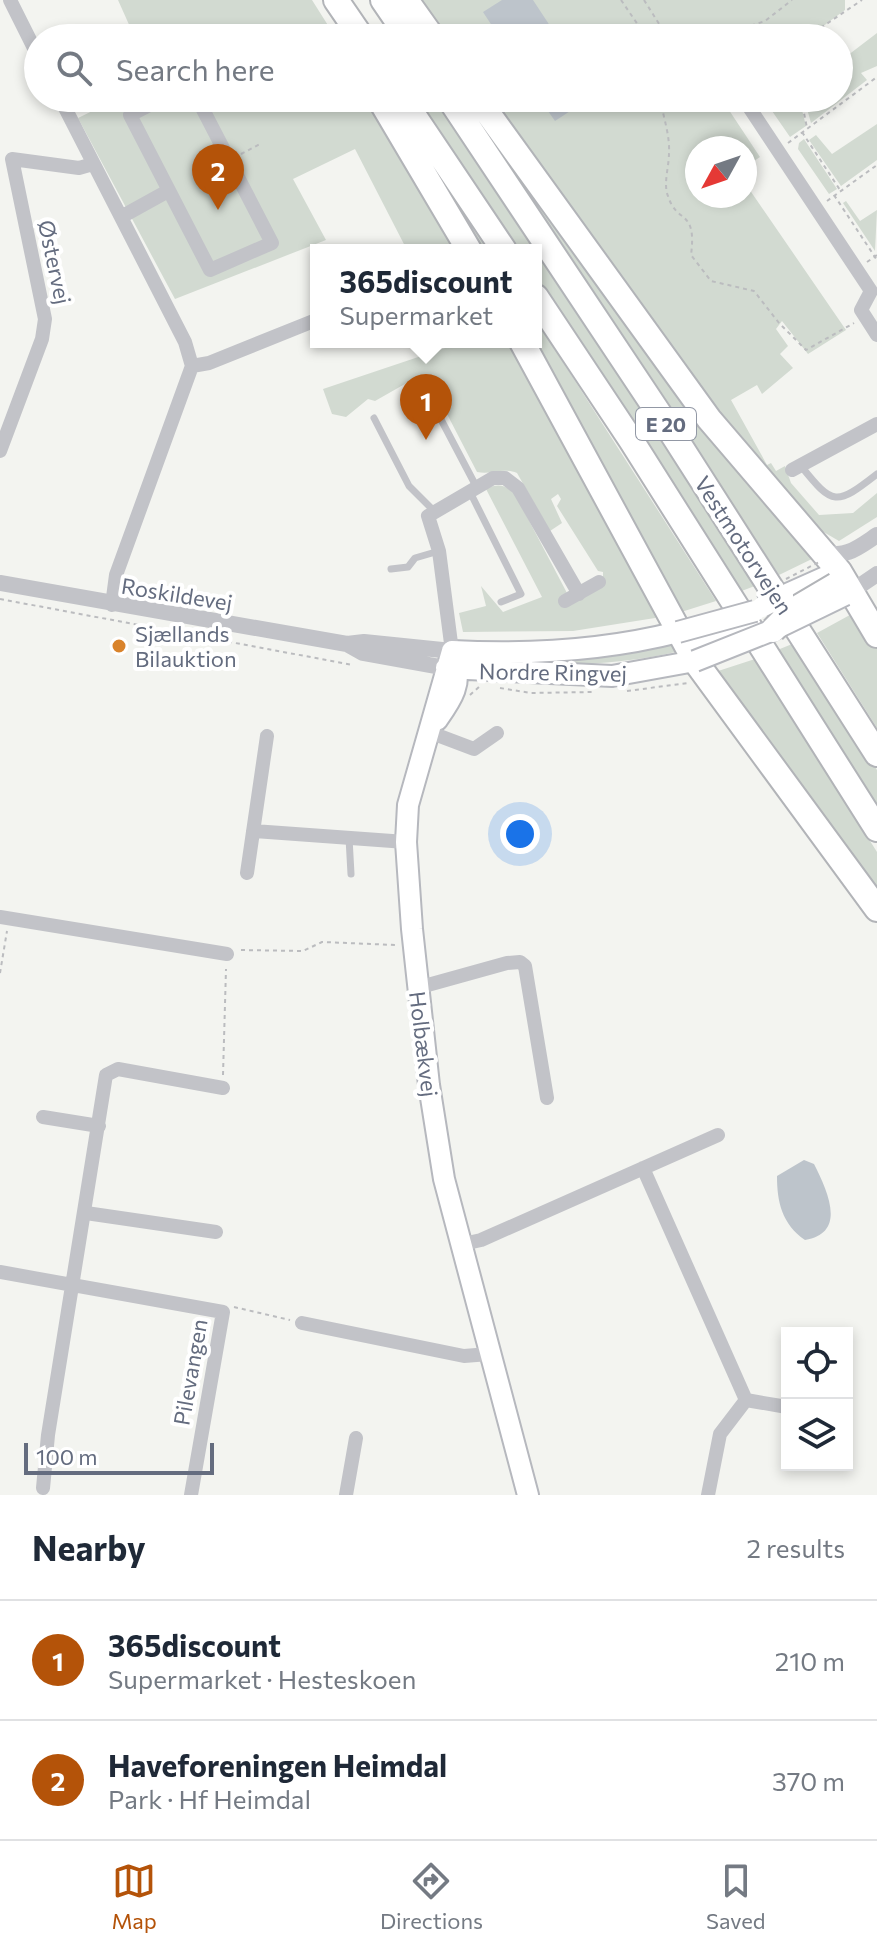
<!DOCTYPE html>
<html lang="en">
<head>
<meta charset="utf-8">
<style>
  :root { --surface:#fff; --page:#f6f6f7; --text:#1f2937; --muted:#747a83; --line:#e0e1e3; --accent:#b45309 }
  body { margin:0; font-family:Commissioner,sans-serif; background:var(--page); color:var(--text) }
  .controls { position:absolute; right:24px; bottom:24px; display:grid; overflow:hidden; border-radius:0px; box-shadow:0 4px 12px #0003 }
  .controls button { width:72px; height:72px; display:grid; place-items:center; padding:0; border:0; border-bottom:2px solid var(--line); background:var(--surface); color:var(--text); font:40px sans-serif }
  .compass { position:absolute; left:685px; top:136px; width:72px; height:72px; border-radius:50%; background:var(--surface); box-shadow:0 4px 12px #0003; rotate:230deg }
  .scale { position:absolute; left:24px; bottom:20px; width:190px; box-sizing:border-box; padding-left:8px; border:4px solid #646c7f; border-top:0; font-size:22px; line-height:28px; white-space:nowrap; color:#646c7f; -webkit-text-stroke:6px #fff; paint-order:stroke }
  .you { position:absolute; left:520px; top:834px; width:28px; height:28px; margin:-20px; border:6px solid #fff; border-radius:50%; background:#1a73e8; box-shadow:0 0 0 12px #1a73e833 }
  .badge { display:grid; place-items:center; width:52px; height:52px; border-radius:50%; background:var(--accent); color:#fff; font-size:26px; font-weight:700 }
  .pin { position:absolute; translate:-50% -66px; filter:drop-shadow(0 2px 4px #0008) }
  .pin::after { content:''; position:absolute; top:42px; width:28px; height:24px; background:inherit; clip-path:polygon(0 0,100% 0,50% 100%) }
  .popup { position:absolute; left:310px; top:244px; width:232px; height:104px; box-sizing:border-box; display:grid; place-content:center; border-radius:0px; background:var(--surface); filter:drop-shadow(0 2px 6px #0005); font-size:26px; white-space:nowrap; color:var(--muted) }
  .popup b { font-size:30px; color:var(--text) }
  .popup::after { content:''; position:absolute; left:50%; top:100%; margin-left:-16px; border:16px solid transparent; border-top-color:var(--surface) }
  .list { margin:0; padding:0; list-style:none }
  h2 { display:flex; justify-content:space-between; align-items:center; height:104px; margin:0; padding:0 32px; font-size:34px }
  h2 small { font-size:26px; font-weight:400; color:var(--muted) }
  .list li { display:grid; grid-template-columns:52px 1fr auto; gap:24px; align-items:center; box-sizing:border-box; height:120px; padding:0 32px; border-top:2px solid var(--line) }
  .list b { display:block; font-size:30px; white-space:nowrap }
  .list p { margin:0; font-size:26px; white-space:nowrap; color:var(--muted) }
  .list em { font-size:26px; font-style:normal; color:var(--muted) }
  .icon { flex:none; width:44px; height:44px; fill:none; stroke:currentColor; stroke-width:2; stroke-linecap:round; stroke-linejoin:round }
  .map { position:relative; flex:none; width:877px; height:1495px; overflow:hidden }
  .search { position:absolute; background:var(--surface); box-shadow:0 4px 12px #0003; left:24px; right:24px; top:24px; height:88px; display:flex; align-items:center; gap:20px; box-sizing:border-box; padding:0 28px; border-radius:44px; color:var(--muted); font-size:30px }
  .sheet { height:344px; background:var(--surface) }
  nav { display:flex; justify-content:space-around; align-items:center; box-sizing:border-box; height:112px; border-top:2px solid var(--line); background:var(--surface); font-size:22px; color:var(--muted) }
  nav a { display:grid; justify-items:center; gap:4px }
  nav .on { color:var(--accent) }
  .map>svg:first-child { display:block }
  .green { fill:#d2dad1 }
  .water { fill:#bdc4cb }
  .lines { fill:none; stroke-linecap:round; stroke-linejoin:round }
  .secondary-casing { stroke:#b6b8be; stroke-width:24 }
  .motorway-casing { stroke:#b2b4b8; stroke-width:28 }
  .path { stroke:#bbbcbf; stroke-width:2; stroke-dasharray:4 4; stroke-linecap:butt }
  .service { stroke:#c2c3c8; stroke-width:7 }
  .minor { stroke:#c2c3c8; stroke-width:14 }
  .tertiary { stroke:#c2c3c8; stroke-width:16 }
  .secondary { stroke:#fff; stroke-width:20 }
  .motorway { stroke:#fff; stroke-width:24 }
  .secondary-bridge-casing { stroke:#b6b8be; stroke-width:24; stroke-linecap:butt }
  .motorway-bridge-casing { stroke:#b2b4b8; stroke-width:28; stroke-linecap:butt }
  .path-bridge { stroke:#bbbcbf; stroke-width:2; stroke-dasharray:4 4; stroke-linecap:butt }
  .secondary-bridge { stroke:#fff; stroke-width:20 }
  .motorway-bridge { stroke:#fff; stroke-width:24 }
  .poi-dot { fill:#d9832b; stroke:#fff; stroke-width:3 }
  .labels { text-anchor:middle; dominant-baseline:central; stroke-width:8; stroke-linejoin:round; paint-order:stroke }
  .shield { fill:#fff; stroke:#9298a5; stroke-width:2 }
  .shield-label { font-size:20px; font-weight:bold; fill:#646c7f }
  .street-label { font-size:22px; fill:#646c7f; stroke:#fff }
  .poi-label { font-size:22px; fill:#646c7f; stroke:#fff; text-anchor:start }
</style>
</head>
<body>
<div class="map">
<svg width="877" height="1495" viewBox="0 0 877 1495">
  <rect width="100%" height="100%" fill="#f3f4f0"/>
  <path class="green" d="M118,0H312L336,38H135Z
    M411,0H845V10L807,38H439Z
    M877,33V66L861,73L867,80L811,123L804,98H839V62Z
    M119,98H373L463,250H407L355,149L293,179L326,240L175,299L78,118Z
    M413,98H441L760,584L739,592L536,284V250H513Z
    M483,98H721L760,157L745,167V148H697V196H745V183L846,330L808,354L782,321L776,329L788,346L780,354L793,368L762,394L757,385L731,400L767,465L771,463L776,471L785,466L791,483L819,515L853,513L877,493V517L839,541L815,527L690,378Z
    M763,98H799L806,126L790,137Z
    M476,113L816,557L779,575Z
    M877,124V160L841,186L809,140L816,135L832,154Z
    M804,139L837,189L829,194L798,149L799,143Z
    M422,148L490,250H478Z
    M846,201L860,221L877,210L875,251L843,203Z
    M536,320L716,601L678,613L531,342H536Z
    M452,342H515L658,615L655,618L573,631L463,632L459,613L486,606L481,586L503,612L542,597L486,489C498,483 504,485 514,492L567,593L603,585V572L598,571L557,506L561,499L558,494L551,499L562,523L550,531L517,473C502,467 492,475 477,472L432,385L425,377L419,376L375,401L368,399L346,417L332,414L323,389L454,345Z
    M859,610L877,644V728L817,633Z
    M676,642L680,651C616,666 556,667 491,660L599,656Z
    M797,642L877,770V813L775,651Z
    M755,659L877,852V895L712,673Z"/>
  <path class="water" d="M502,0H533L558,38H500L483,12Z
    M539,98H590L555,121Z
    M804,1160L814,1164C827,1190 848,1233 805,1240C782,1224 777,1202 777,1176Z"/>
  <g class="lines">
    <defs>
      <path id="secondary" d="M783,596L839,571
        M452,651L408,805L406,842L412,929L429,1085L444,1179L528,1495
        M452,651C529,655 603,651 678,632
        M692,654L699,642L743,621
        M446,668L612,676L695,661
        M437,720C451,700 463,684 454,658"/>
      <path id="motorway" d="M336,0L362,38
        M383,0L409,38
        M406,0L433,38
        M379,98L469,250
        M402,98L504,250
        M449,98L668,427L877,754
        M477,98L709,419L839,571L877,635
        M536,297L631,440L877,829
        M522,342L695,661L877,909"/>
    </defs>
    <use href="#secondary" class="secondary-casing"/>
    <use href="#motorway" class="motorway-casing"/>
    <path class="path" d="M621,0L647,38
      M644,0L668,38
      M713,38L765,21L792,0
      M813,38L818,35L816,31L862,0
      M660,98C663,116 670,135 669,153C669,167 663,184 668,196C677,225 697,208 691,255L711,281L754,291L779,323L806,350L854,323
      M801,98L807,128
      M802,132L840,190
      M788,143L877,77
      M241,154L262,143
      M834,195L877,260
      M827,201L877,165
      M867,262L877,255
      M0,599L353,665
      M500,688L531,693L593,692
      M627,691L688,683
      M470,695L480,686
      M241,950L303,951L322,942L396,945
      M0,973L7,931
      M223,1075L226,969
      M234,1307L290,1320"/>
    <path class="service" d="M436,410L477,488
      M374,418L409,486L435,512
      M801,466C833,506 836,506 877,474
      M470,492L521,594L501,602
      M391,569L408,567L415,558L439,551
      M349,838L351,874"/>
    <path class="minor" d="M10,0L38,56
      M60,98L185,342L192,366L116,575L112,605
      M163,98L130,115L210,270L272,243L197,98
      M743,98L871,291L861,310L877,335
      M121,217L168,191
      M192,366L209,363L316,320
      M0,451L42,339L45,319L12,159L79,168L93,164
      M792,470L877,424
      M565,601L599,582
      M452,651L439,551L428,516L493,478H505L518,488L579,594
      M429,732L474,749L497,733
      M253,831L406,842
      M247,873L267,736
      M0,917L227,954
      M417,988L507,963L520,962L525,966L547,1098
      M43,1117L99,1126
      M643,1168L746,1400L787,1407
      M86,1213L216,1232
      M459,1245L481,1240L718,1135
      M0,1272L223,1312L191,1495
      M302,1323L464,1356L489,1354
      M43,1488L48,1435L106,1075L118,1069L223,1088
      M346,1495L356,1438
      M708,1495L720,1434L746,1400"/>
    <path class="tertiary" d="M823,551C844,560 859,547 877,535
      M0,583L347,644L364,642L452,651
      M852,591L877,574
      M347,644L363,653L446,668"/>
    <use href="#secondary" class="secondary"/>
    <use href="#motorway" class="motorway"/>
    <defs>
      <path id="secondary-bridge" d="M762,607L783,596
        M678,632L755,611
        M695,661L773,630L845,595"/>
      <path id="motorway-bridge" d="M773,630L792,611L836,585"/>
    </defs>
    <use href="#secondary-bridge" class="secondary-bridge-casing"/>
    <use href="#motorway-bridge" class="motorway-bridge-casing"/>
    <path class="path-bridge" d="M786,579L821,561"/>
    <use href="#secondary-bridge" class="secondary-bridge"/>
    <use href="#motorway-bridge" class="motorway-bridge"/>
  </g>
  <circle class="poi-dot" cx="119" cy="646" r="8"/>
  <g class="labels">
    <rect class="shield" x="636" y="408" width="60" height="32" rx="6"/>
    <g class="shield-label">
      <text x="666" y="424">E 20</text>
    </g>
    <g class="street-label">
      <text transform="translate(55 262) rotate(78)">Østervej</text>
      <text transform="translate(744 545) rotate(57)">Vestmotorvejen</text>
      <text transform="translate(177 594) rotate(9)">Roskildevej</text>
      <text transform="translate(553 672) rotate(1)">Nordre Ringvej</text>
      <text transform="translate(424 1044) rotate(83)">Holbækvej</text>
      <text transform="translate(190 1372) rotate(-80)">Pilevangen</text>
    </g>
    <g class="poi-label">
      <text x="135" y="633">Sjællands<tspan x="135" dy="25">Bilauktion</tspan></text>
    </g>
  </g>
</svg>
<div class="controls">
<button><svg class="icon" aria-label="locate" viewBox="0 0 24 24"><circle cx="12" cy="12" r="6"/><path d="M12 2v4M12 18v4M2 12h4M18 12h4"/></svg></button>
<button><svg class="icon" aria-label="layers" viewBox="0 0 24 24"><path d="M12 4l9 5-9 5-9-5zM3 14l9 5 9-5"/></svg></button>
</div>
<svg class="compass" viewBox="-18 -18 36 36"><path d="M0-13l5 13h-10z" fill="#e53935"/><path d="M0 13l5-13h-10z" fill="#747a83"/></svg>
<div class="scale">100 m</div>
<div class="you"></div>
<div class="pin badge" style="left:426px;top:440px">1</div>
<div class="popup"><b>365discount</b>Supermarket</div>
<div class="pin badge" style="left:218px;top:210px">2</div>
<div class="search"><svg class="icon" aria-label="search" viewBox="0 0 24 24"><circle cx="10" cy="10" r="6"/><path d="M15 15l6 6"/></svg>Search here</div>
</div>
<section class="sheet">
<h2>Nearby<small>2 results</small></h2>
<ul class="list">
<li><span class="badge">1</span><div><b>365discount</b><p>Supermarket · Hesteskoen</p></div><em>210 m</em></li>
<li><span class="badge">2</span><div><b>Haveforeningen Heimdal</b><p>Park · Hf Heimdal</p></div><em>370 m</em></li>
</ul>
</section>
<nav>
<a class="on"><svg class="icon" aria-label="map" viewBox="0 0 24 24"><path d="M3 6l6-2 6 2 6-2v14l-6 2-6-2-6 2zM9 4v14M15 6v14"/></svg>Map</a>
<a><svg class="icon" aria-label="directions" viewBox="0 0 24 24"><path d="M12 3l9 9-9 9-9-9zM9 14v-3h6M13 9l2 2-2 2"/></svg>Directions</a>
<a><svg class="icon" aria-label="saved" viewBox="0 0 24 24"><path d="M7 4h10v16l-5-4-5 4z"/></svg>Saved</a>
</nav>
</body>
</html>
